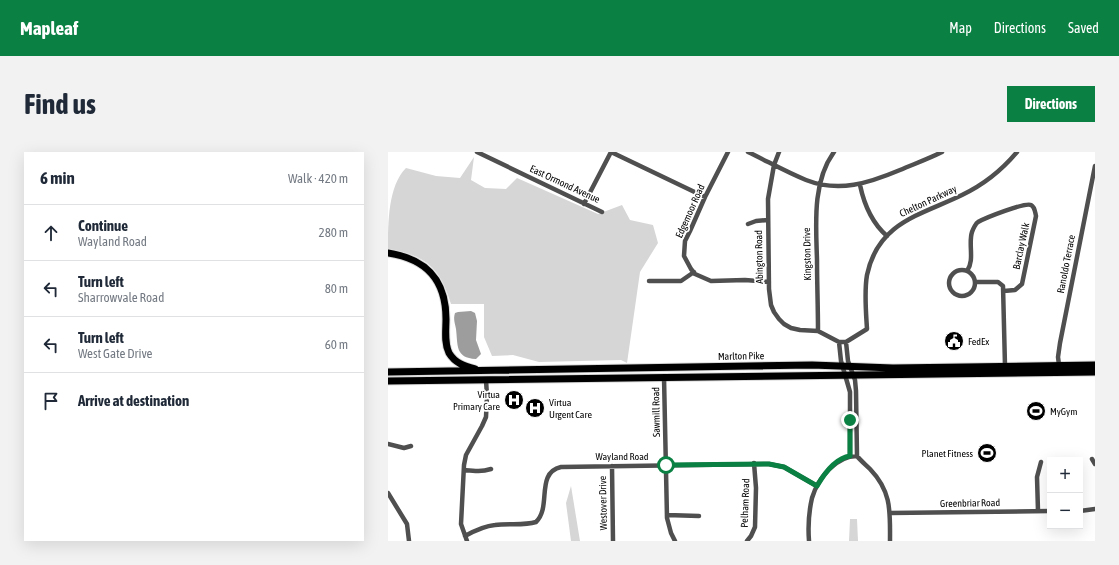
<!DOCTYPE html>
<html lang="en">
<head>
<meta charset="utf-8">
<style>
  :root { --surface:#fff; --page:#f2f2f3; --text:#1f2937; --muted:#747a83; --line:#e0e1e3; --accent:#0b8043 }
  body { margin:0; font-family:"Asap Condensed",sans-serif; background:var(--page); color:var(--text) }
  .controls { position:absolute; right:12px; bottom:12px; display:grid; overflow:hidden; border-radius:0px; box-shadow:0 4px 16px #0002 }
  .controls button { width:36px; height:36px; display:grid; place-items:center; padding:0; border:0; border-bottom:1px solid var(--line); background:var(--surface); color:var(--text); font:20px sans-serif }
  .stop { position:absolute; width:12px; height:12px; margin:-9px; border:3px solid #0b8043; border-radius:50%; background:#fff }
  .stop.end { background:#0b8043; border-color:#fff; box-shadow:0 1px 4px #0008 }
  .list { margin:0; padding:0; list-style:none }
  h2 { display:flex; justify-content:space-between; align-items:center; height:52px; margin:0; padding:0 16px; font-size:17px }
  h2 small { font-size:13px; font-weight:400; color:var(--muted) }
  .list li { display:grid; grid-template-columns:26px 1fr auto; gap:12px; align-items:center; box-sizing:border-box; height:56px; padding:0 16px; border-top:1px solid var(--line) }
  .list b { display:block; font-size:15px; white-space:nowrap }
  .list p { margin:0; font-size:13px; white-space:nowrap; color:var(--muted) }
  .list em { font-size:13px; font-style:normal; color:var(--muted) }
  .icon { flex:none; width:22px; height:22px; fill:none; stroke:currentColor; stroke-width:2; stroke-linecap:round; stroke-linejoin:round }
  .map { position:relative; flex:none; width:707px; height:389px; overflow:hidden; border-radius:0px }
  header { display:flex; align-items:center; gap:24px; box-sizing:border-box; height:56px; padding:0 20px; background:var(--accent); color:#fff }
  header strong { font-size:19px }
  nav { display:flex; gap:22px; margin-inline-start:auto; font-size:14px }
  .intro { display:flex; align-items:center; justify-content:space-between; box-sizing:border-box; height:96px; padding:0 24px }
  h1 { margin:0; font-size:28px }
  .button { padding:10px 18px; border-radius:0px; background:var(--accent); color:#fff; font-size:14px; font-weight:700 }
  main { display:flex; gap:24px; padding:0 24px }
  aside { flex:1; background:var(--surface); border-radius:0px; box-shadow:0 4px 16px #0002 }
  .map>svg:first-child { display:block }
  .green { fill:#d6d6d6 }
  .water { fill:#9d9d9d }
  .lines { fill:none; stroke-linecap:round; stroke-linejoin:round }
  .highway-casing { stroke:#dbdbdb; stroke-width:9 }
  .minor { stroke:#4f4f4f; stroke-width:4.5 }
  .highway { stroke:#000; stroke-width:7 }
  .route { stroke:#0b8043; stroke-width:5 }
  .labels { text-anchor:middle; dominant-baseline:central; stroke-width:3.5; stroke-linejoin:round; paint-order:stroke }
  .street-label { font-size:10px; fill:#000; stroke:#fff }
  .poi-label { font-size:10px; fill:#000; stroke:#fff; text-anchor:start }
</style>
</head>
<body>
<header>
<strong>Mapleaf</strong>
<nav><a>Map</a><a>Directions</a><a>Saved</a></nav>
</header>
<div class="intro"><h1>Find us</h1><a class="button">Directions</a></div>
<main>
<aside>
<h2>6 min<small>Walk · 420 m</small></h2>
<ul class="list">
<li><svg class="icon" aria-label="ahead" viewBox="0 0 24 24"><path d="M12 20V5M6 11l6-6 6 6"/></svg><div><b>Continue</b><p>Wayland Road</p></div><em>280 m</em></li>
<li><svg class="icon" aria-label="left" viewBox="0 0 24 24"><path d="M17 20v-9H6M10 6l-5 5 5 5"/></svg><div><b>Turn left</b><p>Sharrowvale Road</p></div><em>80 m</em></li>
<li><svg class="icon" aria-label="left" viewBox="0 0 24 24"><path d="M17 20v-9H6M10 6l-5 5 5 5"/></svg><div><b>Turn left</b><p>West Gate Drive</p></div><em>60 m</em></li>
<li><svg class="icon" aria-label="arrive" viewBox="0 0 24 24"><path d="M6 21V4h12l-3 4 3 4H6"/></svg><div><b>Arrive at destination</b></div></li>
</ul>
</aside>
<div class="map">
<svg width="707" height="389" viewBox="0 0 707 389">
  <rect width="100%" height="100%" fill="#fff"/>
  <path class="green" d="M86,5L83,28L97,36L118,37L129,26L210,62L234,53L242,68L265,73L270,91L252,120L239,211L233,208L151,210L125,203L104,204L96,185V152H63C52,115 37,103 0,97C0,71 0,34 18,16L48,24L72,26Z
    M183,334L192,389H183L178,351Z
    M462,367H469L470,389H461Z"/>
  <path class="water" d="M83,159L87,161L89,169L88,188L93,202L88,207C67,206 70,193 68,177C67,171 65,167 67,161L70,160Z"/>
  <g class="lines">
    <defs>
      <path id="highway" d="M0,101C39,107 58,128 58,167C58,178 56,191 61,201C67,211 76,214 87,217
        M0,220L424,213L505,216L707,213
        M0,229L707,220"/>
    </defs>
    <use href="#highway" class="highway-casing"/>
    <path class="minor" d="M89,0L214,60
      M223,0L317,45
      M340,0L317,45L302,79L297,89L296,104L303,117L307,122L323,129L357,128L381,130
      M360,0C379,9 398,20 418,28C451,41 481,31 512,18C526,12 540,7 554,0
      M391,0L386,13L380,47L381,137L383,153L386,160L391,167L396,172L403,176L412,178L430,179L451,190H458L479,177C478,160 476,140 479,123C490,70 533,63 574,43C595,33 614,18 629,0
      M472,33C476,52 484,71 499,84
      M196,52L223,0
      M360,72L368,69L380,68
      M561 131a13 13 0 1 1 26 0a13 13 0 1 1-26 0Z
      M579,119C587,108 580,92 584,80C585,77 588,71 590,70C597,66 637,50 643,53C647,55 647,60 648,64L634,132L627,138L616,139
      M261,129H293L306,120
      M587,130H610L615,134L617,214
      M430,179C430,155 429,131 429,108C428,73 424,30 446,0
      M451,190L453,209L462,240V304
      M458,190L460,209L467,228L468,239L469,304
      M671,213L670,205L672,191L707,14
      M276,225L279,366L283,381L287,389
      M0,292L16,296L23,294
      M704,307L707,312
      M224,314L225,389
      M76,318C86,319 93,320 103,317
      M0,341L19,372L21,389
      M650,359L649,325L653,310
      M692,359L707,357
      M502,361L662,359
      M279,363L311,364
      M77,384C86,379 96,374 107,373C121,371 135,374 148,370C164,355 147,321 173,315L381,312L396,315L429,334
      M79,389L73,372L76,313L78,303L94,274L98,265L99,244L98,228
      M359,389L363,384L367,375L368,336L366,311
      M421,389C420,376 421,359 424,346C430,326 448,304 469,304C473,309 478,313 482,317C504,340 502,360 502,389"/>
    <use href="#highway" class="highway"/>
  </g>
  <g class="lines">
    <path class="route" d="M278,313L381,312L396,315L429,334C436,322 448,306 462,304V268"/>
  </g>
  <defs>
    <symbol id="civic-disc" viewBox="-11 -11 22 22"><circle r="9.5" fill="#000" stroke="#fff"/><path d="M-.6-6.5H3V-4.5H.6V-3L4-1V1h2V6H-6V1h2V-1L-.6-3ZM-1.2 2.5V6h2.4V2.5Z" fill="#fff"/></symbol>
    <symbol id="hospital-disc" viewBox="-11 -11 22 22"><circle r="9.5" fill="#000" stroke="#fff"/><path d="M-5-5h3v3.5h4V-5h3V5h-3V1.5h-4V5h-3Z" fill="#fff"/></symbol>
    <symbol id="stadium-disc" viewBox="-11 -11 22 22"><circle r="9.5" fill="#000" stroke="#fff"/><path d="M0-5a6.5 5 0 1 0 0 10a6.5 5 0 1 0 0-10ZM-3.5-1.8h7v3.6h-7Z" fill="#fff"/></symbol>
  </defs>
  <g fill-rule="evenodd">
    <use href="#civic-disc" x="555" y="178" width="22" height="22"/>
    <use href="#hospital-disc" x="115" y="237" width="22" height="22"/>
    <use href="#hospital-disc" x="136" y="245" width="22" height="22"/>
    <use href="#stadium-disc" x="637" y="248" width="22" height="22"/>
    <use href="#stadium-disc" x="588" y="290" width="22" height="22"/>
  </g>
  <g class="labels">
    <g class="street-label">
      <text transform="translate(177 32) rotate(25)">East Ormond Avenue</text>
      <text transform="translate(540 49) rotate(-25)">Chelton Parkway</text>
      <text transform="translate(302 59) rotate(-66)">Edgemoor Road</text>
      <text transform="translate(633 94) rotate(-78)">Barclay Walk</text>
      <text transform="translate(419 102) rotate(-91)">Kingston Drive</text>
      <text transform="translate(371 105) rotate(-91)">Abington Road</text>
      <text transform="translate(678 112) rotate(-79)">Ranoldo Terrace</text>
      <text transform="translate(353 204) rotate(-1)">Marlton Pike</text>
      <text transform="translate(268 260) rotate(-91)">Sawmill Road</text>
      <text x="234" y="304">Wayland Road</text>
      <text transform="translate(215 351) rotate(-91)">Westover Drive</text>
      <text transform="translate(357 351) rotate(-88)">Pelham Road</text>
      <text transform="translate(582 351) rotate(-1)">Greenbriar Road</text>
    </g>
    <g class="poi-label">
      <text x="580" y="189">FedEx</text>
      <text x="112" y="242" text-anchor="end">Virtua<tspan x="112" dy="12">Primary Care</tspan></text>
      <text x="161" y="250">Virtua<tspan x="161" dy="12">Urgent Care</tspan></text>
      <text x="662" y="259">MyGym</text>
      <text x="585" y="301" text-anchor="end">Planet Fitness</text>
    </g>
  </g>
</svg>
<div class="controls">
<button>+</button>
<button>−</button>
</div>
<div class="stop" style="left:278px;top:313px"></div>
<div class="stop end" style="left:462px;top:268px"></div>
</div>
</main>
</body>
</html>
